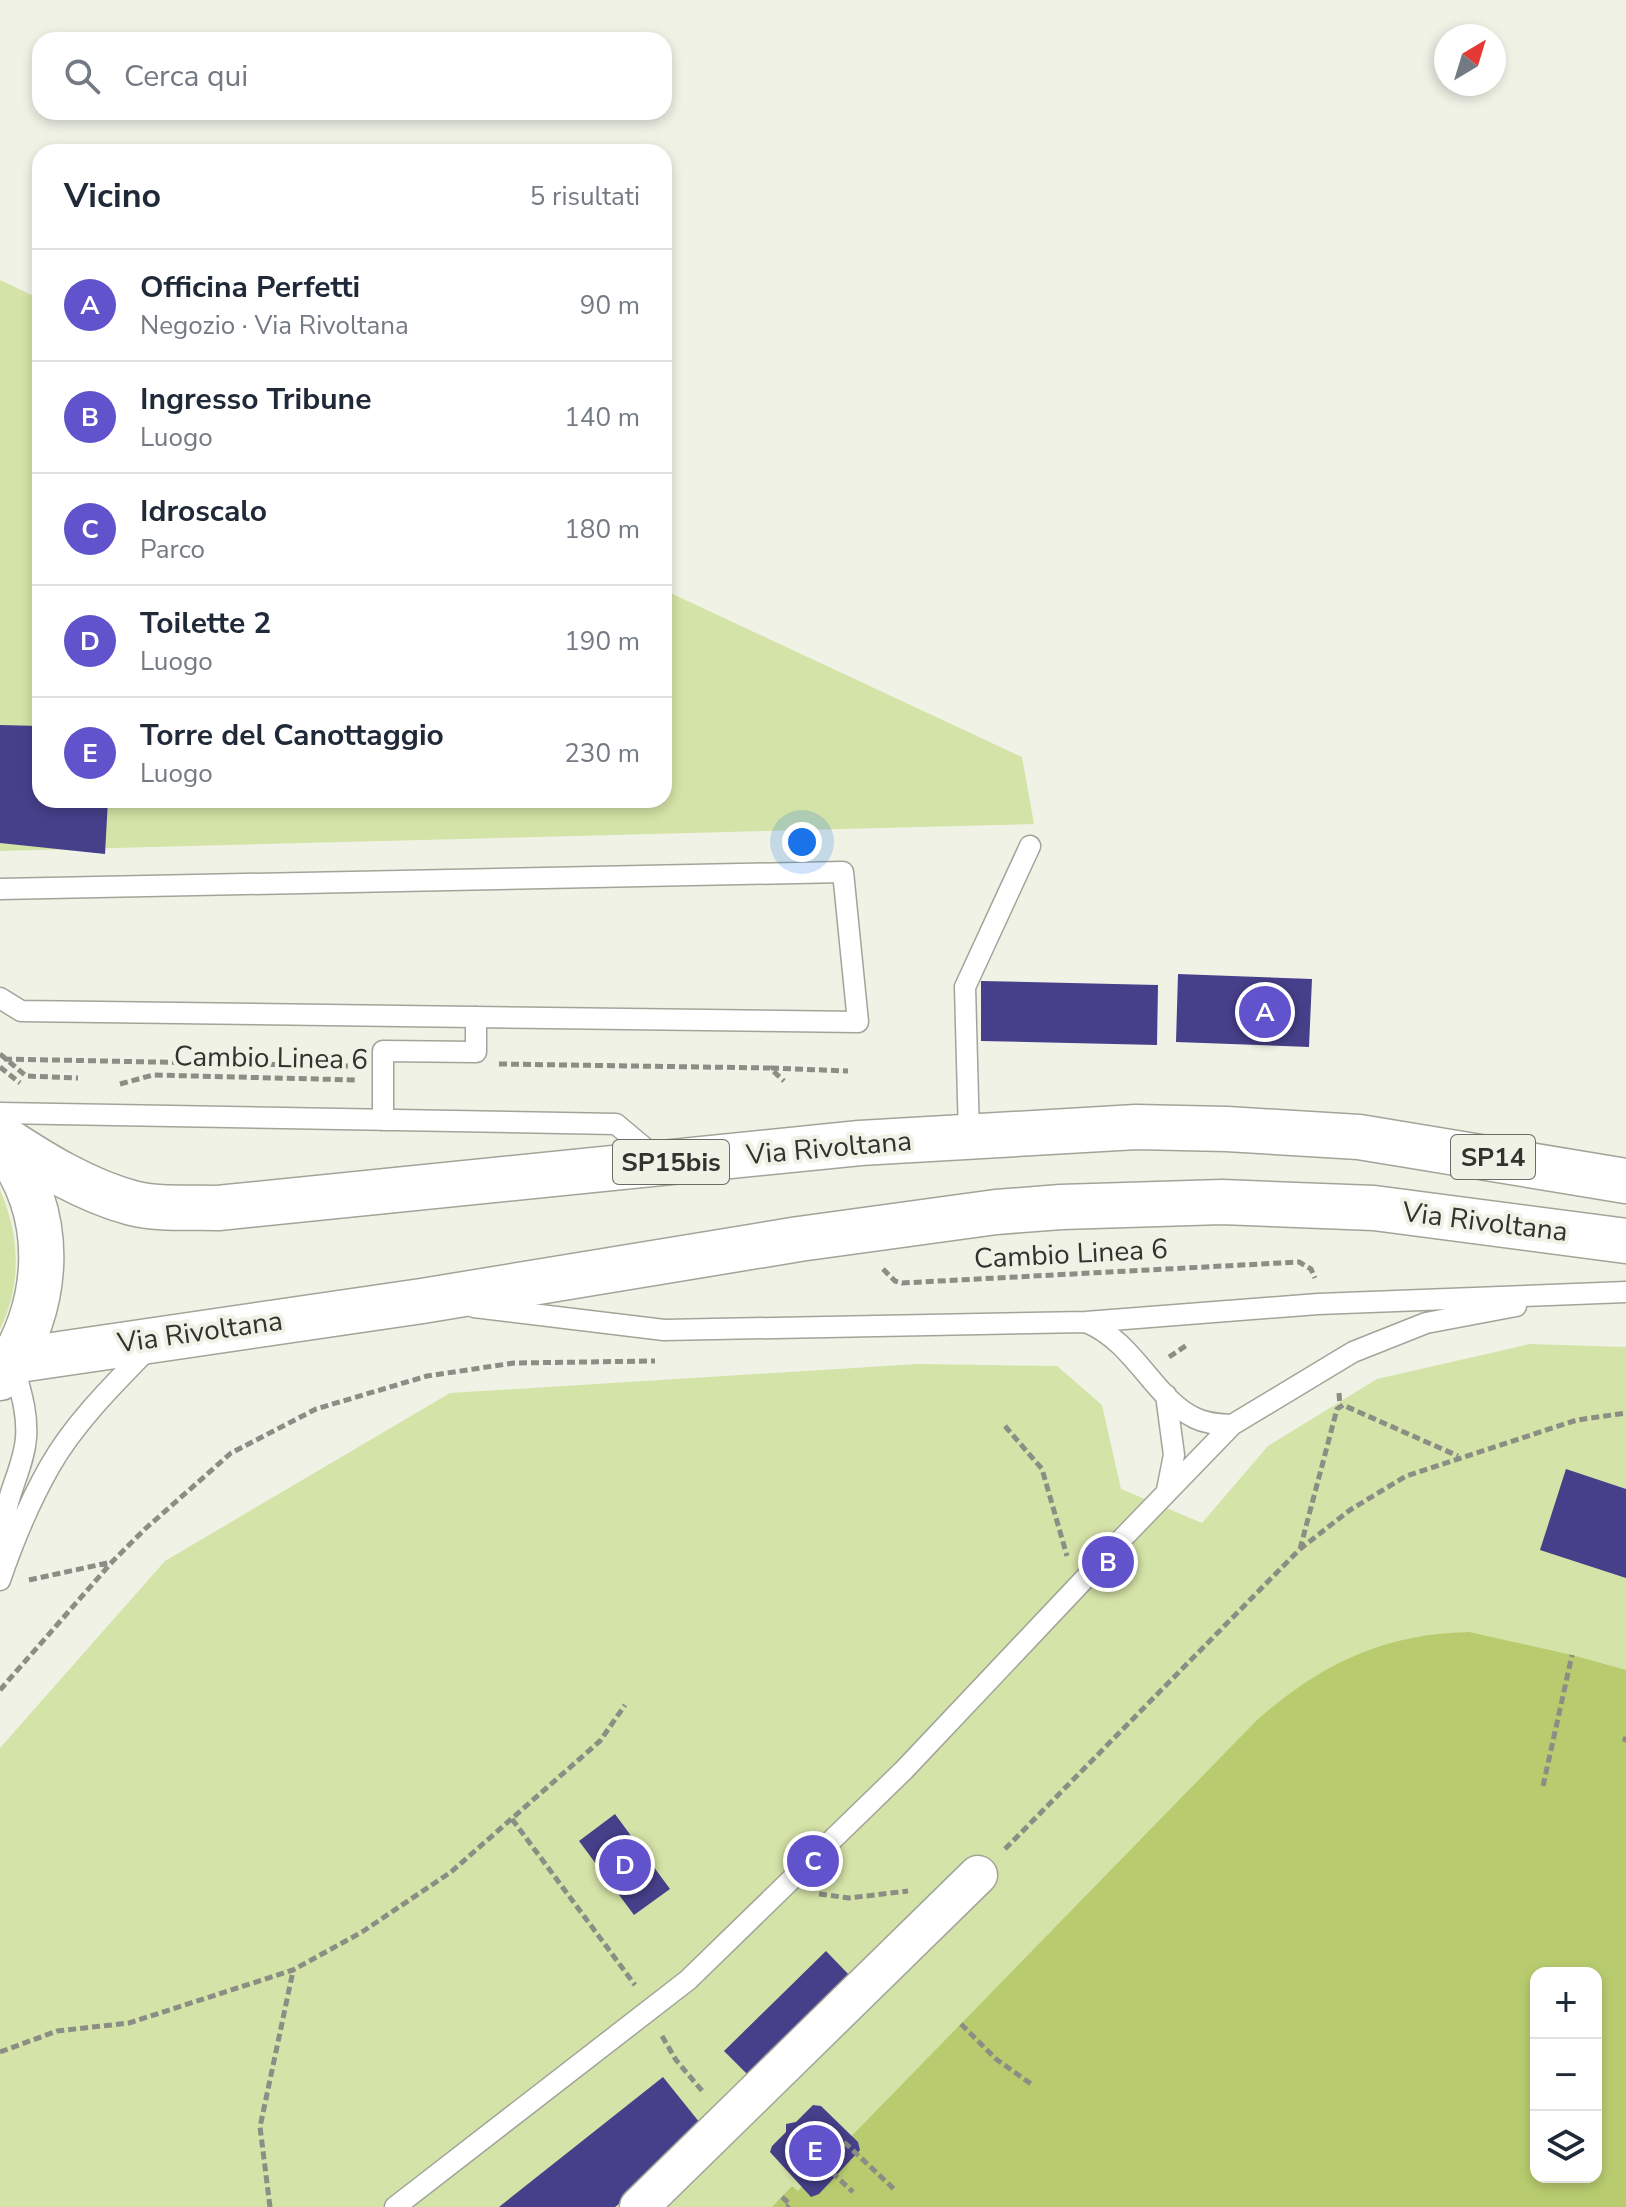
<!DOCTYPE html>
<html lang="it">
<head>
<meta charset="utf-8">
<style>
  :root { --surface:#fff; --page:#f6f6f7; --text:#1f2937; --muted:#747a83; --line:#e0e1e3; --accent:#6053cb }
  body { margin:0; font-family:"Nunito Sans",sans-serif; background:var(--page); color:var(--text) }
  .controls { position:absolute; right:24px; bottom:24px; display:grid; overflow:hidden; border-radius:16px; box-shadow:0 4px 12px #0003 }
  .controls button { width:72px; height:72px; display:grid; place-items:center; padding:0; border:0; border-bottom:2px solid var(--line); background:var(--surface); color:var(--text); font:40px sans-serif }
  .compass { position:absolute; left:1434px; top:24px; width:72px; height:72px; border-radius:50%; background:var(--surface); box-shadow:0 4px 12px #0003; rotate:38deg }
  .you { position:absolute; left:802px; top:842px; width:28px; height:28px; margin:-20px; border:6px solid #fff; border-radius:50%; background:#1a73e8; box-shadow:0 0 0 12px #1a73e833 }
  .badge { display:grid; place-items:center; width:52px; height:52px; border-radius:50%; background:var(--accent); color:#fff; font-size:26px; font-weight:700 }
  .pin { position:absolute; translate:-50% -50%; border:4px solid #fff; box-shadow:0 2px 8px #0006 }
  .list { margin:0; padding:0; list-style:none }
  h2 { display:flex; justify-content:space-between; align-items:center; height:104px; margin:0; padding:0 32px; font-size:34px }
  h2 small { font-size:26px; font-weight:400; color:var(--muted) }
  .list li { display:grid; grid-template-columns:52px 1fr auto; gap:24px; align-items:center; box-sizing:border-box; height:112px; padding:0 32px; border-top:2px solid var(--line) }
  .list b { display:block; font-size:30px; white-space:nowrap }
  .list p { margin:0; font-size:26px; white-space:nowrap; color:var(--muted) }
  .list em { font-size:26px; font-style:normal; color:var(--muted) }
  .icon { flex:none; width:44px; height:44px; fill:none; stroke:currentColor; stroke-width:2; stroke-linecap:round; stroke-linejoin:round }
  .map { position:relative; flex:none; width:1626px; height:2207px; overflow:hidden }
  .search { position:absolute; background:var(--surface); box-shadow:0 4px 12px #0003; left:32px; top:32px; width:640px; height:88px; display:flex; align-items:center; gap:20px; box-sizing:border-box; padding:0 28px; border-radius:24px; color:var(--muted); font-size:30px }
  .panel { position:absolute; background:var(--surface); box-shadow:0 4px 12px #0003; left:32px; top:144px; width:640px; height:664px; border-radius:24px }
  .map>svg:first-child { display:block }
  .green { fill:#d4e3a7; fill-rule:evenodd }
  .water { fill:#b8cc6f; fill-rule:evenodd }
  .building { fill:#46408b }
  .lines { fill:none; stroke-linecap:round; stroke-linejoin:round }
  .lane-casing { stroke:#a1a599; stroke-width:23 }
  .street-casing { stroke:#a1a599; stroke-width:41 }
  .primary-casing { stroke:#a1a599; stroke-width:47 }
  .highway-casing { stroke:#a1a599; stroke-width:47 }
  .path { stroke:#8b8e85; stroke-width:5; stroke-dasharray:8 4; stroke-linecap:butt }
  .lane { stroke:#fff; stroke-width:20 }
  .street { stroke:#fff; stroke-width:38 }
  .primary { stroke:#fff; stroke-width:44 }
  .highway { stroke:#fff; stroke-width:44 }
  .labels { text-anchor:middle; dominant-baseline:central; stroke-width:8; stroke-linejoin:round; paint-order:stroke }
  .shield { fill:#eff2e5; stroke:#6a6c65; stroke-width:2 }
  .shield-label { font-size:26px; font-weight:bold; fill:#31332e }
  .street-label { font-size:28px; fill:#31332e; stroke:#eff2e5 }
</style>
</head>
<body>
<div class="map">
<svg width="1626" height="2207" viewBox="0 0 1626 2207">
  <rect width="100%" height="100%" fill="#eff2e5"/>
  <path class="green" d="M0,280L40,299V800H664V590L1022,757L1034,824L0,851Z
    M0,1190C20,1235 22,1285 0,1329Z
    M1530,1344L1626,1347V2207H0V1748L165,1561L450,1393L918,1364L1057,1366L1102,1405L1121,1489L1202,1523L1268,1446L1377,1379ZM1536,1973H1596V2177H1536Z"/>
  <path class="water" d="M1469,1632L1572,1655L1626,1670V2207H772L792,2186L798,2191L1257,1720C1321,1664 1383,1634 1469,1632ZM1536,1973H1596V2177H1536Z"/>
  <path class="building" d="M0,725L40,726V800H108L105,854L0,843Z
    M1178,974L1312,979L1309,1047L1176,1042Z
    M981,981L1158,985L1157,1045L981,1041Z
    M1566,1469L1626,1489V1578L1540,1550Z
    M1109,1538L1132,1559L1108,1586L1085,1565Z
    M615,1814L670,1889L634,1915L579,1841Z
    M826,1951L852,1978L750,2077L724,2051Z
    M663,2077L708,2133L615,2207H499Z
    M813,2105L821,2106L858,2142L860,2150L819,2194L811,2197L770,2152L772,2146L786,2132V2124L796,2122Z"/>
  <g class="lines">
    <defs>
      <path id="lane" d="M0,889L843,872L858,1022L21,1011L0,998
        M0,1113L616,1124L659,1160
        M383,1120V1051L476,1052V1017
        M969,1136L965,987L1030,846
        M474,1307L664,1330L1086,1322L1318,1304L1626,1292
        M1086,1322C1135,1342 1153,1398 1195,1418C1207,1424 1219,1424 1232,1425L1353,1352L1426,1323L1516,1306
        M1166,1395L1174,1455L1167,1490
        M1116,1545L1232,1425
        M9,1555C6,1540 3,1526 6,1511C11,1486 24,1464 26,1438C28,1412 20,1389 13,1364
        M0,1580C13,1542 30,1501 50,1466C75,1422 115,1383 150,1347
        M395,2207L688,1980L904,1770L1092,1571"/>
      <path id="street" d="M639,2207L978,1875"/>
      <path id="primary" d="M0,1143C58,1209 52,1311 0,1378"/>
      <path id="highway" d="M0,1136C41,1163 84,1190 132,1203C159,1210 190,1207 218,1208L860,1143L1136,1127L1227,1129L1359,1137L1626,1181
        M12,1361L422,1301L799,1239L996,1212L1061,1207L1222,1202L1374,1208L1626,1241"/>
    </defs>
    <use href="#lane" class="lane-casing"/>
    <use href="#street" class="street-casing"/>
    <use href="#primary" class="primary-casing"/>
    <use href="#highway" class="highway-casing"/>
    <path class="path" d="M0,1054L26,1076L78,1078
      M4,1059L354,1066
      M499,1064L770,1068L784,1081
      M0,1067L20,1083
      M771,1068L848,1071
      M120,1084L153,1075L357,1080
      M883,1269L895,1281L902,1283L1299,1262L1311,1269L1315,1278
      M1169,1357L1187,1345
      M1339,1393L1340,1407
      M1005,1426L1042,1469L1067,1556
      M1300,1549L1337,1409L1343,1405L1458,1456
      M29,1580L112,1562
      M0,1690L112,1562L145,1529L231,1453L316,1409L427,1376L514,1363L655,1361
      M1624,1742L1626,1737
      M1543,1786L1572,1655
      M512,1819L635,1985
      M1005,1849L1300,1549L1350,1510L1406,1476L1577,1420L1626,1413
      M819,1894L849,1898L908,1891
      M961,2024L996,2059L1034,2086
      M662,2036L676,2060L703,2092
      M0,2052L57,2031L129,2023L293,1970L362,1932L451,1872L600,1741L625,1705
      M844,2142L894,2189
      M823,2164L853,2192
      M782,2197L790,2204L787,2207
      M270,2207L260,2127L293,1971"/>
    <use href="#lane" class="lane"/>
    <use href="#street" class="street"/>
    <use href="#primary" class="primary"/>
    <use href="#highway" class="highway"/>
  </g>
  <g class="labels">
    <g class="shield">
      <rect x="1451" y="1135" width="84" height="44" rx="6"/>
      <rect x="613" y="1140" width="116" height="44" rx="6"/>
    </g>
    <g class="shield-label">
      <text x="1493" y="1157">SP14</text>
      <text x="671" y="1162">SP15bis</text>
    </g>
    <g class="street-label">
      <text transform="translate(271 1058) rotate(1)">Cambio Linea 6</text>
      <text transform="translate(829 1148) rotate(-5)">Via Rivoltana</text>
      <text transform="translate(1485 1222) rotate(7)">Via Rivoltana</text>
      <text transform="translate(1071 1254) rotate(-3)">Cambio Linea 6</text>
      <text transform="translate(200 1332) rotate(-8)">Via Rivoltana</text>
    </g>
  </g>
</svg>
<div class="controls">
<button>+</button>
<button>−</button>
<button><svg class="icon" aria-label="layers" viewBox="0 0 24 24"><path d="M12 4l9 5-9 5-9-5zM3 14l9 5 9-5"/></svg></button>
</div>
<svg class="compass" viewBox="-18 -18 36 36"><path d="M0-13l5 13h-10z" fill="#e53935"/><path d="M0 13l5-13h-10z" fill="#747a83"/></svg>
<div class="you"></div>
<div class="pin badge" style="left:1265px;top:1012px">A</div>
<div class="pin badge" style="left:1108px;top:1562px">B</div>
<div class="pin badge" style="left:813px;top:1861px">C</div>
<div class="pin badge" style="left:625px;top:1865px">D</div>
<div class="pin badge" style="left:815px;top:2151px">E</div>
<div class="search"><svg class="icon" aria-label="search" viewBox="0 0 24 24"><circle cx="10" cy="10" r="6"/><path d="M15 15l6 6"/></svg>Cerca qui</div>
<section class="panel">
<h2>Vicino<small>5 risultati</small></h2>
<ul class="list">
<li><span class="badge">A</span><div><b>Officina Perfetti</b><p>Negozio · Via Rivoltana</p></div><em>90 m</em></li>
<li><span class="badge">B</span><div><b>Ingresso Tribune</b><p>Luogo</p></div><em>140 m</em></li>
<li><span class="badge">C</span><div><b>Idroscalo</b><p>Parco</p></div><em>180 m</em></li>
<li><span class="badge">D</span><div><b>Toilette 2</b><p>Luogo</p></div><em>190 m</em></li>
<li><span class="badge">E</span><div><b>Torre del Canottaggio</b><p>Luogo</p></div><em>230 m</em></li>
</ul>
</section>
</div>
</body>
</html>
